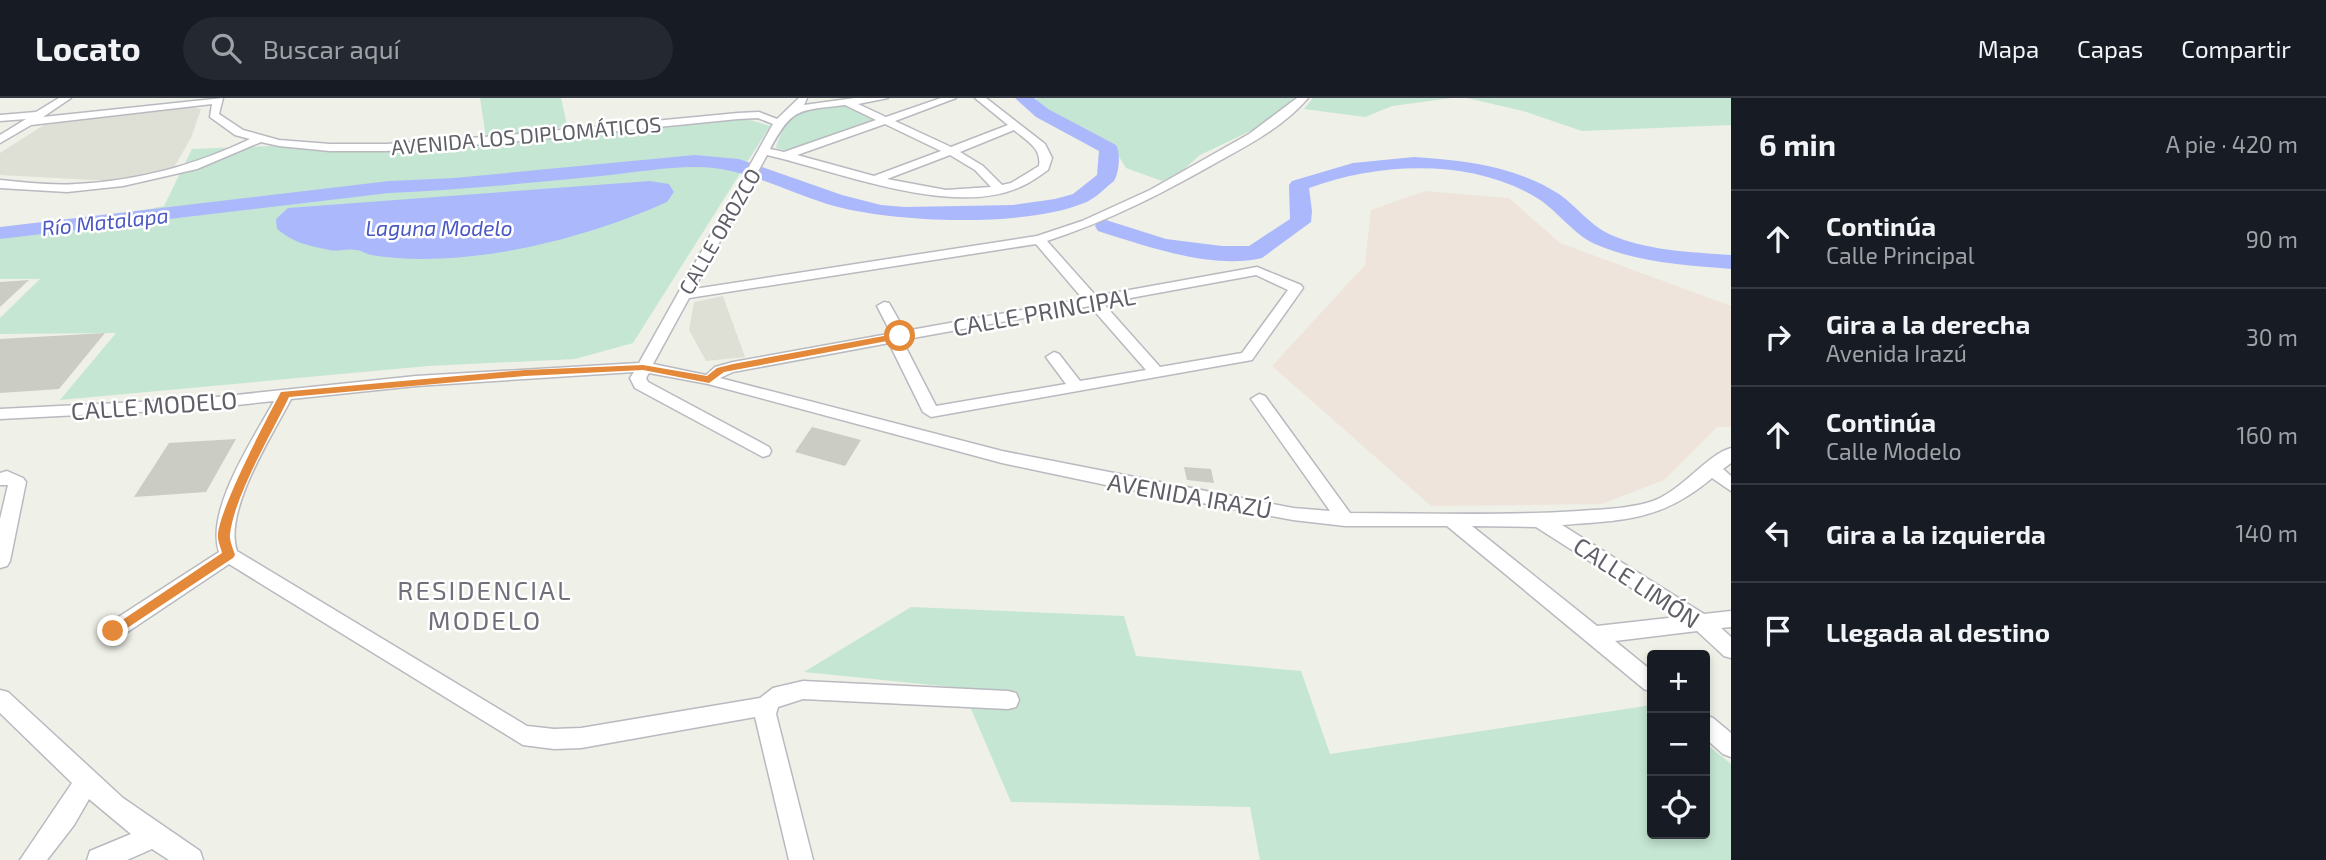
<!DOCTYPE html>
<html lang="es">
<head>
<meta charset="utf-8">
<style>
  :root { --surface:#171b24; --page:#242831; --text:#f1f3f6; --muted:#9ea1a6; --line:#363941 }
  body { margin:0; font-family:"Exo 2",sans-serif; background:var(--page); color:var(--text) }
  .controls { position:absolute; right:21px; bottom:21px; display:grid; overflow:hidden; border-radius:7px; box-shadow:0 4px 10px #0003 }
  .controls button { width:63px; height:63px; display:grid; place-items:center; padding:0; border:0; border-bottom:2px solid var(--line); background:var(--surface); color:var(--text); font:35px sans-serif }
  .stop { position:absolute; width:21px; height:21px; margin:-16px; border:5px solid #e48939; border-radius:50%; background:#fff }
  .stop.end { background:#e48939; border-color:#fff; box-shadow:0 2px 7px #0008 }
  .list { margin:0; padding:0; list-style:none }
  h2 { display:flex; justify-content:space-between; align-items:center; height:91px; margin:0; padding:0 28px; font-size:30px }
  h2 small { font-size:23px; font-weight:400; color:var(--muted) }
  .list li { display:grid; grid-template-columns:46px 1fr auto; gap:21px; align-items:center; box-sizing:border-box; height:98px; padding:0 28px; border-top:2px solid var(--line) }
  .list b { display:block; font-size:26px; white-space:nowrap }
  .list p { margin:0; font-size:23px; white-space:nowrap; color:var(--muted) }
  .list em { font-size:23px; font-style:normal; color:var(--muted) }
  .icon { flex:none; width:38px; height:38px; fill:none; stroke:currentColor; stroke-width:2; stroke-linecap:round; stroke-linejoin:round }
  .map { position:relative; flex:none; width:1731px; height:762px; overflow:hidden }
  header { display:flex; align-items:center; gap:42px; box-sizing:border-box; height:98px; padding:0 35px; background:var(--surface); border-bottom:2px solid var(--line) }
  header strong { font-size:33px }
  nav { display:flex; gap:38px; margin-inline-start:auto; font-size:24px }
  .search { width:490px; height:63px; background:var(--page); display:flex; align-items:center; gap:18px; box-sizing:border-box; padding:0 24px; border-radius:38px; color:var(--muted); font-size:26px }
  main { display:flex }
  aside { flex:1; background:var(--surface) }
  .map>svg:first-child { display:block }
  .education { fill:#dee0d5 }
  .medical { fill:#eee4db }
  .green { fill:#c5e6d2 }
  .water { fill:#abb9fc }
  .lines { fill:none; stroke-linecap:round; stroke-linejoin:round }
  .river { fill:#abb9fc; fill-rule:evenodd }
  .building { fill:#cbccc3 }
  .minor-casing { stroke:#b9b9c0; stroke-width:3 }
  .minor { fill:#fff; fill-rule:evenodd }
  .route { fill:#e48939 }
  .labels { text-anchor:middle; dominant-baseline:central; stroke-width:5; stroke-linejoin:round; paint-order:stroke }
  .far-street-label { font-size:21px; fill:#5e5f67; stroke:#fff }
  .far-water-label { font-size:21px; font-style:italic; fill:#4c58c1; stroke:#fff }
  .street-label { font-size:24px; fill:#5e5f67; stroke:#fff }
  .neighbourhood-label { font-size:26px; letter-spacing:2px; fill:#6f7079; stroke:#fff }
</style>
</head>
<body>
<header>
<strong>Locato</strong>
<div class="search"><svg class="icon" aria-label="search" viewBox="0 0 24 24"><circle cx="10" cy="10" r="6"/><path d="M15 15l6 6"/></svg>Buscar aquí</div>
<nav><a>Mapa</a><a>Capas</a><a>Compartir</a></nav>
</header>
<main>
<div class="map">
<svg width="1731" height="762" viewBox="0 0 1731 762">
  <rect width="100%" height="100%" fill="#eff0e7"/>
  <path class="education" d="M190,9L201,11L191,40L173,71L112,83L0,77V55L44,27Z
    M723,198L745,259L706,263L689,232L694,204Z"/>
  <path class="medical" d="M1425,93L1509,100L1560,145L1731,208V329H1717L1664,382L1602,406L1431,408L1272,268L1365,167L1371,112Z"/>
  <path class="green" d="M480,0H561L567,27L555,31L486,39Z
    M1037,0H1294L1269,24L1200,57L1182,73L1162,83L1126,70L1115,52L1082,31L1047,14L1034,4Z
    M1313,0H1452L1392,8L1365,19L1304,11Z
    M1467,0H1731V27L1582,33L1523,13Z
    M844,7L876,23L787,53L776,50C790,7 803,12 844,7Z
    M747,21L770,28L633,245L575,261L428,268L60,302L116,235L0,236V220L40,181H0V141L164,108L192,51L271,48L369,54L427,53Z
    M911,509L1124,518L1136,558L1301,573L1330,656L1652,607V736H1705V645L1731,666V762H1260L1250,709L1011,704L962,590L804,574Z"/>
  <path class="water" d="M650,83L669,86L674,94L667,104C583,142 463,172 371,157C366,156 361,152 356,152C347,150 338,154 329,152C307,147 296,146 277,131L276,121L288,110Z"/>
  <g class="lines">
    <path class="river" d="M1015,0H1034L1048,11L1116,47C1121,55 1119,75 1114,83C1105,90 1095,101 1084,105C1024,130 889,125 827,106C783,92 743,69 696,69C664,69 632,75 601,78C530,85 460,92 389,95L0,141V129L389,83L454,80L695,57L739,61L842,97L881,107L905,109L1013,107L1055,101L1073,96L1097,77L1099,53L1036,19Z
      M1414,59C1463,62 1516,68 1559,96C1576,108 1590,127 1609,136C1647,153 1690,154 1731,157V171C1685,167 1638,165 1595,146C1573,136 1558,113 1537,100C1472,60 1379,64 1309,90L1312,113L1311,124L1262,160C1212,172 1146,148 1098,133L1095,128L1098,123L1106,122L1166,141L1222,148H1249L1290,121L1289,87L1292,83L1353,65Z"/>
  </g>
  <path class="building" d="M29,182L0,209V184Z
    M105,235L59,291L0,295V241Z
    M812,329L861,342L845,368L795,354Z
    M236,341L206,394L134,399L169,345Z
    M1184,369L1211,371L1214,385L1187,382Z"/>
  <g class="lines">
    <defs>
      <path id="minor" d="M59,0H71L43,19L223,0L219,16L243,32L279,42L330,46H386L498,38L738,15L759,14L777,21L799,0H807L804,7L855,0H888L858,6L886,19L941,0H956L895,23L951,49L1008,27L975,0H986L1045,46L1052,60L1048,72C1039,78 1030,85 1020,89C952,120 837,73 767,57L694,191L1037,138L1082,123L1150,92L1249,36L1297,0H1308C1285,27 1252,45 1221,62C1165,94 1109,123 1047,143L1096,198L1257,169L1301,187L1303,190L1252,262L931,319L923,314L889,245L733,274L720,280L1002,353L1293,410L1330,413L1251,301L1259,296L1265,298L1350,415C1426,415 1503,418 1579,413C1603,411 1629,411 1653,403C1683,392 1706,357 1731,350V365L1723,371L1731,378V393L1712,380C1661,423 1625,422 1562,427L1704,516L1731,513V529L1721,530L1731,539V560L1724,558L1697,533L1615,543L1652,573V594L1644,591L1447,428H1345L1293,422L1106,387L1002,365L708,286L649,275L646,280L648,284L769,349L771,353L769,357L763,359L635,290L630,280L634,274L416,288L291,301C272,338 223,413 237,453L527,628L554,631L581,630L760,600L773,590L803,583L1008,593L1016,595L1019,602L1016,609L1008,611L803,601L778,609L776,616L813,762H789L755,619L581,650L554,651L523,647L229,466L120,539L113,541L106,539L103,533L106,527L219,454C205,412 254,340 274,303L198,311L0,321V311L198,301L416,278L639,265L773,26L758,20L738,21L498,45L386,53H330L279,48L261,44L197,71L123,88L67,94L0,90V82C25,84 51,88 76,86C137,83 196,67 250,41L235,37L210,19L212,6L31,27L0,45V37L26,21L0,23V17L36,14ZM845,7L876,22L784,54L770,51C793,8 799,13 845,7ZM885,26L941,53L874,78L797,57ZM1014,32C1027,43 1042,50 1039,68L1011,85L1002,87L983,68L960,54ZM950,57L975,72L991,89L946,92L887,81ZM1036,146L1083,201L905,233L889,205L884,204L877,208L891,235L888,236L733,264L715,269L706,277L653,266L689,200ZM1256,177L1288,192L1242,255L1160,269L1103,205ZM1090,208L1146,272L1080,283L1059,256L1054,254L1046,259L1066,286L936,308L902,242ZM1472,428L1536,429L1677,519L1597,528Z
        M7,373L23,380L26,384L10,463L7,468L0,470V421L8,387H0V375Z
        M0,592L8,594L123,700L200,753L203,762H169L152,751L127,762H87L90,753L131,736L89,701L74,727L47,762H20L72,685L0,615Z
        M1705,617L1713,620L1731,635V659L1723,656L1705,640Z"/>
    </defs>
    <use href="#minor" class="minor-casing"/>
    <use href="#minor" class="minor"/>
  </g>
  <path class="route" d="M900,235L904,238L903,240L724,274L709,285L643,272L525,278L289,299C271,337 235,396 230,436C229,442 233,450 235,457L233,460L118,536H108L106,533L222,455C221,450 218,444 218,439C216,417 268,318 281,294L525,272L643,267L707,278L717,270L733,266Z"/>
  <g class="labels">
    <g class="far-street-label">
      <text transform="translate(526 37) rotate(-5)">AVENIDA LOS DIPLOMÁTICOS</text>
      <text transform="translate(719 133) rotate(-60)">CALLE OROZCO</text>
    </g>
    <g class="far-water-label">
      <text transform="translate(105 123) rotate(-6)">Río Matalapa</text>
      <text x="439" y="129">Laguna Modelo</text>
    </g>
    <g class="street-label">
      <text transform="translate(1044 213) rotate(-10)">CALLE PRINCIPAL</text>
      <text transform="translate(154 307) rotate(-4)">CALLE MODELO</text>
      <text transform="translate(1190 397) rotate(10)">AVENIDA IRAZÚ</text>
      <text transform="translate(1637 484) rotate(33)">CALLE LIMÓN</text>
    </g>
    <g class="neighbourhood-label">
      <text x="485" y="491">RESIDENCIAL<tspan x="485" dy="30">MODELO</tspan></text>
    </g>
  </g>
</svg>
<div class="controls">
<button>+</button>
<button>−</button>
<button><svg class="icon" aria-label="locate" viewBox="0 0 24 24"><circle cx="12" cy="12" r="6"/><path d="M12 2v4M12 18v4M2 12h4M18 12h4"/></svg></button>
</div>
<div class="stop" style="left:900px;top:238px"></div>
<div class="stop end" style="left:113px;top:533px"></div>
</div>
<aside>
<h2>6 min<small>A pie · 420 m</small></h2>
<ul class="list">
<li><svg class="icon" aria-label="ahead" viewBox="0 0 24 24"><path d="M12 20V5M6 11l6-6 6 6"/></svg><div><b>Continúa</b><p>Calle Principal</p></div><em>90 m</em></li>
<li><svg class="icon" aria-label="right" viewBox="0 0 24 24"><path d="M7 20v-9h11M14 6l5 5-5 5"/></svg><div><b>Gira a la derecha</b><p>Avenida Irazú</p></div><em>30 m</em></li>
<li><svg class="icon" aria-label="ahead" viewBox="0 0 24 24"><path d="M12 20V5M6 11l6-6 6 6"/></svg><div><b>Continúa</b><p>Calle Modelo</p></div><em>160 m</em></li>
<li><svg class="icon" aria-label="left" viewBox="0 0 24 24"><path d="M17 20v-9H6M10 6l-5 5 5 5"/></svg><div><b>Gira a la izquierda</b></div><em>140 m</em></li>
<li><svg class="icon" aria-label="arrive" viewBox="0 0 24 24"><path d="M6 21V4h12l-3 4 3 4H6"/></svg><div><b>Llegada al destino</b></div></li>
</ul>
</aside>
</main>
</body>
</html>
